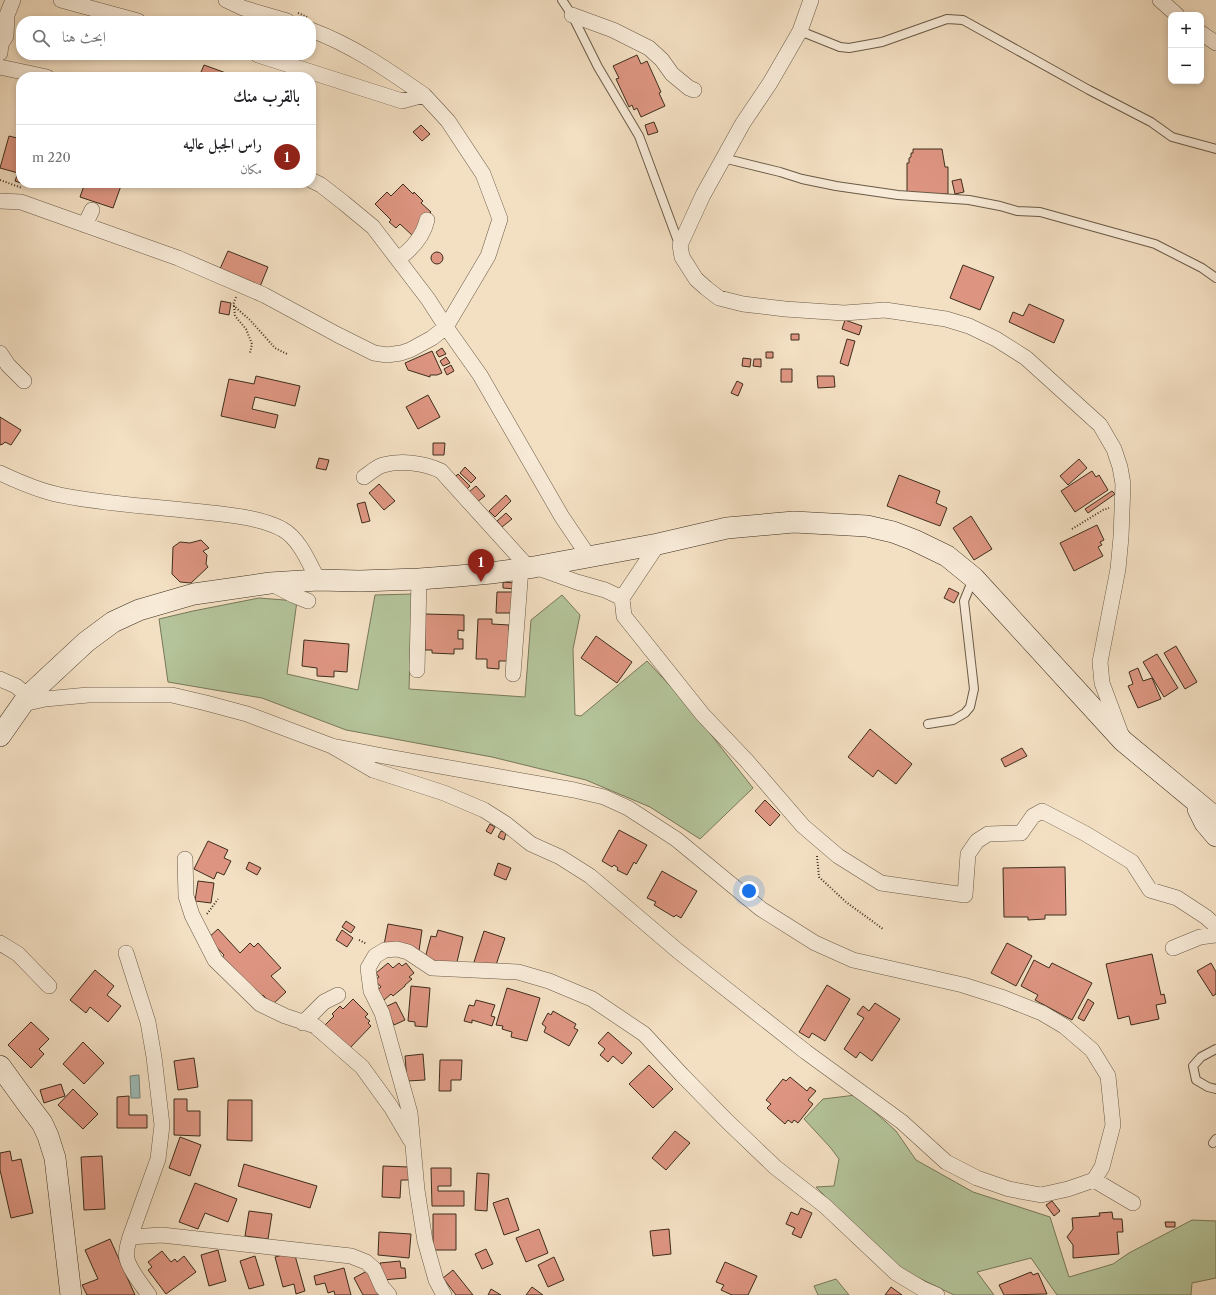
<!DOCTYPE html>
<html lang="ar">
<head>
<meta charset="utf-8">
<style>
  :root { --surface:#fff; --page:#f2f2f2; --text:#202124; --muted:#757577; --line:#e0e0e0; --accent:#8f2418 }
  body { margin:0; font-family:"Libre Caslon Text",Amiri,serif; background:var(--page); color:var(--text); direction:rtl }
  .controls { position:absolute; right:12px; top:12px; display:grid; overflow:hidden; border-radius:8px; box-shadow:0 2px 6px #0003 }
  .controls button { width:36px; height:36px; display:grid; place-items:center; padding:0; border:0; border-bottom:1px solid var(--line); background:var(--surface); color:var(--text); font:20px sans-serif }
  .you { position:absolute; left:749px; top:891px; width:14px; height:14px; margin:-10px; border:3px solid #fff; border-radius:50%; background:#1a73e8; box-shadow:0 0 0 6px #1a73e833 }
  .badge { display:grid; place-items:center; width:26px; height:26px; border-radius:50%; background:var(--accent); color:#fff; font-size:13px; font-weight:700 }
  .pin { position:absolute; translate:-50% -33px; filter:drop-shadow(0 1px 2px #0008) }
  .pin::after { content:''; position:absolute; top:21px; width:14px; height:12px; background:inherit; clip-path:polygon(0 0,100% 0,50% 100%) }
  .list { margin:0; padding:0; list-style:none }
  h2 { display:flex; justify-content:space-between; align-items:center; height:52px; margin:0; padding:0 16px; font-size:17px }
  h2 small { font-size:13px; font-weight:400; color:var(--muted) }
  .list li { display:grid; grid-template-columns:26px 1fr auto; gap:12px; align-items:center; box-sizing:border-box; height:64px; padding:0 16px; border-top:1px solid var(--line) }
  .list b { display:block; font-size:15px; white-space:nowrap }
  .list p { margin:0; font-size:13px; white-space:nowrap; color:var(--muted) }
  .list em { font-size:13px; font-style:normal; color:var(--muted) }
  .icon { flex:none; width:22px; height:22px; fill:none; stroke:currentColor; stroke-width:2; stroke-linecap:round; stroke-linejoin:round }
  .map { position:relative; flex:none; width:1216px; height:1295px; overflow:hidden; direction:ltr }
  .search { position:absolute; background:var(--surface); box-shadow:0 2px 6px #0003; left:16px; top:16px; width:300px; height:44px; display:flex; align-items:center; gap:10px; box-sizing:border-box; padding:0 14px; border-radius:16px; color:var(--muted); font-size:15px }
  .panel { position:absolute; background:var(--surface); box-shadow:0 2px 6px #0003; left:16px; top:72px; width:300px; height:116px; border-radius:16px; direction:rtl }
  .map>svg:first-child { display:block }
  .green { fill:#b4c399; stroke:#78785a }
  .water { fill:#9cbcb8; stroke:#76837a }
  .building { fill:#dd9581; stroke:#3d2e1c }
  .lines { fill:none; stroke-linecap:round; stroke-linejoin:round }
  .lane-casing { stroke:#6a5a46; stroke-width:10 }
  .street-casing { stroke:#6a5a46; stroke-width:16 }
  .secondary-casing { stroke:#3d2e1c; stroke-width:22 }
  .path { stroke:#3d2e1c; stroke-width:2; stroke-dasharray:1 2; stroke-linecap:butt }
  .lane { stroke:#f7ead7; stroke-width:8 }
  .street { stroke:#f7ead7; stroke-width:15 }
  .secondary { stroke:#f7ead7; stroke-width:21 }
</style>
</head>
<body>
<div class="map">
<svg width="1216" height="1295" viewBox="0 0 1216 1295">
  <rect width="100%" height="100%" fill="#f3dfc2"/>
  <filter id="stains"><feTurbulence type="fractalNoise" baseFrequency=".005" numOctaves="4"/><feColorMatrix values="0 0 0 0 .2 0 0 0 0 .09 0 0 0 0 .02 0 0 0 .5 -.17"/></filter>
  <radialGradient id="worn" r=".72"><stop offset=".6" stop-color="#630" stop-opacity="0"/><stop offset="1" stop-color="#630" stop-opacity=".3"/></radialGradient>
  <path class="green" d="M412,594L409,689L525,697L531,620L562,595L580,615L573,649L575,715L581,716L647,661L687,704L753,788L700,839L650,807L586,780L492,757L346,730L262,698L168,682L159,619L193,611L259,598L297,601L287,674L358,690L375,595Z
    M856,1095L896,1131L916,1160L973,1192L1050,1217L1069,1277L1113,1264L1129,1253L1192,1220L1216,1221V1278L1192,1283L1191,1295H1057L1031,1258L977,1272L994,1295H954L894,1266L816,1187L834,1186L839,1159L830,1147L804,1119L823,1099Z
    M836,1279L849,1295H818L814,1286Z"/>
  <path class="water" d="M139,1075L140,1098H131L130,1076Z"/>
  <path class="building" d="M637,55L641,64L647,61L661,92L659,93L665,106L641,117L637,108L634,110L632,105L629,107L616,79L619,78L613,66Z
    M204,65L237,77H199Z
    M654,122L658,132L648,135L645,125Z
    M421,125L430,134L422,141L413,132Z
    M9,136L21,139V183L15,181L18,173L0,168Z
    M913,149H942L945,167H948V194H907V163H909V158L911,157V153H913Z
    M961,179L964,192L955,194L952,181Z
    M85,183H122L113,208L80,197Z
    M403,184L413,194L414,192L423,201L421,203L431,212L420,223L413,236L400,224L396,228L389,222L391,220L375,204L387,192L391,196Z
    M228,251L268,267L259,289L219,271Z
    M431 258a6 6 0 1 1 12 0a6 6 0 1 1-12 0Z
    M963,265L994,277L980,310L950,298Z
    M221,301L231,303L229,315L219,313Z
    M1029,304L1064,320L1054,343L1009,322L1013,312L1023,316Z
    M845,320L862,326L859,335L842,329Z
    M791,334H799V340H791Z
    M847,339L855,341L848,366L840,363Z
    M442,348L446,354L439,357L436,352Z
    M432,351L442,373L437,375H430V377L408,370L405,363Z
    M766,352H773V358H766Z
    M446,357L450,363L443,366L440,361Z
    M743,358L751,359L750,367L742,366Z
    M754,359H761V367L753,366Z
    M451,365L454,371L447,375L444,369Z
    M781,369H792V382H781Z
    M256,376L300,386L295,406L255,397L252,409L278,415L275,428L221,416L229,379L254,384Z
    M817,376H834L835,387L818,388Z
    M737,381L743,384L738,396L731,393Z
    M428,395L440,417L418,429L406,407Z
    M0,417L21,430L11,445L5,442L3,444L0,445Z
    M433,443H445L444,455H433Z
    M319,458L329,460L326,470L316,468Z
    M1079,459L1087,468L1068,485L1060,476Z
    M465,467L476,478L471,483L460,473Z
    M1092,471L1096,477L1099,475L1108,490L1075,512L1061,491Z
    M458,474L470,486L465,491L453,479Z
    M899,475L940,491L936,503L947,508L940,526L887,506Z
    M379,484L395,501L384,510L369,493Z
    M476,486L485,496L477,502L469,492Z
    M1112,491L1115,494L1088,513L1085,509Z
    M506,495L511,501L495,517L489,511Z
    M365,502L370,521L362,523L357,504Z
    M506,513L512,519L502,527L497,521Z
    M971,516L992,549L974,560L953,528Z
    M1097,525L1104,540L1100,542L1102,545L1098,547L1103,556L1074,571L1060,543Z
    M201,540L209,548L203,551L207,555L206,564L208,567L191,583L180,582L172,574L173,547L180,542L190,543Z
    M503,582L515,583V589L503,588Z
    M949,588L959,593L954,603L944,598Z
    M497,592H516L515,613H496Z
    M425,614L464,615V631L458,630V639H463V649H454V654L432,653V650H425Z
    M478,619H492V624L509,625L508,661H499V669L487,668V659H476Z
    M596,636L632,662L617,683L581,658Z
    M304,640L349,644L347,672L334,671V677L317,676V668L302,666Z
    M1176,646L1197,682L1185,689L1164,653Z
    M1157,654L1178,688L1164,697L1143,662Z
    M1138,668L1143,681L1152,678L1161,699L1138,708L1128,686L1133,684L1129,672Z
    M870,729L912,764L896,784L878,770L873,777L848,757Z
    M1022,748L1027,756L1005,767L1001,759Z
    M765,800L780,815L770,826L755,811Z
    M490,824L495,827L491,834L486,831Z
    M619,830L647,845L636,864L634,862L627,875L617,870L618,868L614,865L612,867L602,861Z
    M501,831L506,833L504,840L498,837Z
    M208,841L228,850L224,858L231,861L224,875L217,872L214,879L194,869Z
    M249,862L261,868L257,875L246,869Z
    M498,863L511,868L506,880L494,875Z
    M1065,867L1066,915H1045V919L1028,920V917H1004L1003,868Z
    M662,871L697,891L681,918L676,915L674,917L654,905L656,902L647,898Z
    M198,881L214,883L211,903L195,901Z
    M346,921L355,927L351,933L342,927Z
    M388,924L422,930L419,951L384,945Z
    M218,929L240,953L250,943L254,947L258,943L281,968L271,976L286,992L272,1005L263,995L257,1000L220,960L224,955L208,938Z
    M342,930L353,938L347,947L336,940Z
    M438,930L463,937L456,966L425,958L431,936L436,937Z
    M484,931L505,938L495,968L474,962Z
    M1007,943L1032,956L1016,986L991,973Z
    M1152,954L1161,995L1164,994L1166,1003L1156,1005L1159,1019L1131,1025L1129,1016L1118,1019L1106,964Z
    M1034,960L1049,968L1052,963L1092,983L1072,1020L1035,1000L1038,995L1021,986Z
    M388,963L393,968L399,963L402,966L406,963L414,973L409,977L412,979L405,985V986L393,996L391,994L384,1000L376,991L381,987L375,980L379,977L376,973Z
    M1211,963L1216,972V994L1213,996L1197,971Z
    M95,970L114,986L107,995L121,1006L108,1022L90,1007L86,1013L70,1000Z
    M827,985L850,999L825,1041L812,1033L809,1038L799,1032Z
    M411,986L430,988L427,1027L415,1026V1022L408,1021Z
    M507,988L540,998L527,1041L511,1037L512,1032L502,1029L503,1026L496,1025Z
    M353,999L368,1014L365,1017L370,1021L368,1023L371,1026L348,1050L324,1026L334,1016L332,1014L340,1006L343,1009Z
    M1088,999L1094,1003L1084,1021L1078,1018Z
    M476,1000L495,1005L491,1016L495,1017L492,1026L472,1020V1023L464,1021L469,1005L474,1006Z
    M396,1002L405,1020L394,1025L385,1007Z
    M875,1003L900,1019L872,1061L860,1052L856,1058L844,1049L864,1018L857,1014L863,1006L869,1011Z
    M553,1011L576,1024L574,1028L578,1030L569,1046L544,1032L546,1027L542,1024L548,1013L551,1015Z
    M31,1022L49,1039L39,1049L44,1054L31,1068L8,1045Z
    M608,1032L632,1053L622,1064L613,1056L608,1062L600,1055L605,1049L598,1043Z
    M83,1042L104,1063L84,1084L63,1064Z
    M423,1054L425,1080L407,1081L405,1056Z
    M194,1058L198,1087L178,1090L174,1061Z
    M440,1060H462L461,1080H451V1091H439Z
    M649,1065L673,1089L653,1108L629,1084Z
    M790,1077L807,1091L810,1087L816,1091L808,1100L813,1104L798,1123L794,1120L792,1123L788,1120L785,1124L767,1108L771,1104L766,1100L783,1079L786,1081Z
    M61,1084L65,1096L44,1103L40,1090Z
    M73,1089L98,1114L83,1129L58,1105Z
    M129,1096V1115H147V1128H117V1097Z
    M174,1099H187V1111H200V1136L174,1135Z
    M228,1100H252V1141L227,1140Z
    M675,1131L690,1143L666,1170L652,1158Z
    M180,1137L201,1145L190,1176L169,1168Z
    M10,1151L12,1161L21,1159L33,1213L11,1218L0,1170V1153Z
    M102,1156L105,1209L84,1210L81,1157Z
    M244,1164L317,1186L310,1208L238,1186Z
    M383,1166L409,1167V1180H401L400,1198L382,1197Z
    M431,1168H451V1186H438V1191H464V1206H432Z
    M477,1173L489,1174L487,1211L475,1210Z
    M195,1183L237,1199L228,1222L205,1213L198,1229L179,1222Z
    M508,1198L519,1230L504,1235L493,1203Z
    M1052,1201L1060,1211L1054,1216L1046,1205Z
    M801,1208L812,1213L801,1238L792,1234L795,1228L786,1224L791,1212L798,1215Z
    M249,1211L272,1214L268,1239L245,1236Z
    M1112,1212L1113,1219H1122L1123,1232H1117L1119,1254L1073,1258V1245L1067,1237L1073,1229L1072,1218L1100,1216L1099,1213Z
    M433,1214H456V1250H433Z
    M1165,1222H1175V1227H1166Z
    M539,1229L548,1253L526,1262L516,1238Z
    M669,1229L671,1254L653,1256L650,1231Z
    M379,1232L411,1234L409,1258L378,1255Z
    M110,1239L135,1295H87L82,1285L98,1279L85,1250Z
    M486,1249L493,1264L482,1269L475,1254Z
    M218,1250L226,1281L209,1286L201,1255Z
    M162,1251L171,1262L175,1259L177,1262L184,1256L196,1272L166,1294L148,1270L152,1267L148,1262Z
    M294,1252L305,1291L296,1294L294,1284L283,1287L275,1257Z
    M255,1256L264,1285L249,1289L240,1261Z
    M554,1257L564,1280L548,1287L538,1265Z
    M400,1261L401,1268H405L406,1278L382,1280L380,1263Z
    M725,1262L757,1276L748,1295H732L721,1290L724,1285L716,1282Z
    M344,1268L351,1295H335L334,1291L328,1293L325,1283L316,1285L314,1276Z
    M453,1270L473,1295H456L443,1278Z
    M367,1271L381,1295H363L354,1278Z
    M1031,1272L1033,1275L1038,1273L1047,1294L1004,1295L999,1285Z
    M532,1287L543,1295H526Z
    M891,1287L902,1295H885Z
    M491,1289L501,1295H488Z"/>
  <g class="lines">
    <defs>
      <path id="lane" d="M562,0L572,15L598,67L639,136L679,244
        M800,31L840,47L849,48L882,42L947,19L963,20L1089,90L1151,122L1172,137L1216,149
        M723,158L780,172L802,179L836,186L898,195L969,200L1000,206L1017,211L1040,212L1155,244L1202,268L1216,278
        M928,724L953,720L965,713L970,707L974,689L964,601L973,579
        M1216,1049L1201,1057L1193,1066L1196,1080L1208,1087L1216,1089
        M1213,1143L1216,1139"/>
      <path id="street" d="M61,0L138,21
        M226,0L243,8L287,21
        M811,0L800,31L770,83L743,123L703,195L680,245L682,257L696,279L706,288L719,298L743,304L785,309L844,313L885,310L946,319L969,326L996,339L1026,358L1100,425L1114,449L1120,467L1123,484L1121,537L1118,569L1100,662L1102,683L1121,734
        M1160,0L1177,15
        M572,15L613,30L649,48L662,60L672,74L689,88L694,90
        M311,30C352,45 388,70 424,95
        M1201,33L1216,43
        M0,53L1,44L6,36L7,15L13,0
        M0,67L47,77
        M311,180L321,185L344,203L373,227L428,299L446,327L480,375L562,517L589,557
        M0,201L21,202L178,258L264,295L338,335L374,353L387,355L401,353L410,350L432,338L446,327L488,256L500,219L483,174L448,121L424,95L402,101L258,55
        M85,225L92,210
        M398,259C412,249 423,237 427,220
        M0,353L8,365L24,381
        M0,473C19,482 40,491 60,495C104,504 149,506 193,511C220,514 257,516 282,529C300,539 309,563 318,580
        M364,477C370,473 376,467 383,465C401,460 424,463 441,471L528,567
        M658,544L622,598L624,616L703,715L746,760L803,826L838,856L881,883L965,895L968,854L977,841L988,834L1021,833L1033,816L1042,811L1086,834L1132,862L1150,890L1177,898L1206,917L1216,926
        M535,567L577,582L605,590L622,598
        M270,583L293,595L308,601
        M417,670L419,579
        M513,674L521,568
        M0,679L16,686L28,696
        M23,704L45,699L88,695H172L206,703L247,714L332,746L383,756L574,790L604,797L628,808L676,839L761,909L815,943L853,960L963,985L1004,998L1042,1013L1064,1026L1092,1050L1108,1076L1113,1125L1102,1167L1094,1180L1068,1189L1041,1195L1009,1189L977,1178L946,1162L902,1122L806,1052L678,951L590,876L560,857L531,844L506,824L484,810L444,793L373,770L332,746
        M185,859L186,896L192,915L215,960L260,1004L285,1016L315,1026L362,1067L391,1107L411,1141
        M0,943L18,954L49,986
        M1173,948L1200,937L1216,935
        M126,953L148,1022L154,1057L162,1125L158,1159L130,1237
        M303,1023L324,1002L338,995
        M1094,1180L1133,1203
        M149,1295C142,1285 130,1271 127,1259C125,1252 128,1244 130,1237L162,1235L351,1256L366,1262L374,1269L382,1287L389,1295
        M444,1295L436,1280L425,1241L417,1190L410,1113L382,1013L371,991L368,968L375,956L385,950L397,949L408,952L432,968L518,972L549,981L592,999L644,1034L682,1075L727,1121L775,1167L825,1206L896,1273L921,1288L937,1295"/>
      <path id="secondary" d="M0,736L28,696L86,642L113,622L139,610L194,594L270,583L318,580L360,581L419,579L459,576L491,573L534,567L658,544L727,528L794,522L867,526L893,532L914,540L947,556L974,578L1123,741L1216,818
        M1198,809L1205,823L1216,836
        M0,1066L29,1106L42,1123L48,1136L55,1158L71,1295"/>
    </defs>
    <use href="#lane" class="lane-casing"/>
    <use href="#street" class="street-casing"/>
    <use href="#secondary" class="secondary-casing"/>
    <path class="path" d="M298,13L307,17
      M0,180L22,188
      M236,297L233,305L250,320L275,348L287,354
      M234,306L235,316L246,329L252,344L250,353
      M1072,529L1103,510L1109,508
      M817,856L819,877L846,902L883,929
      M207,914L218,899
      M359,940L367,944"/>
    <use href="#lane" class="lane"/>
    <use href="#street" class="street"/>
    <use href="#secondary" class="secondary"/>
  </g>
  <rect width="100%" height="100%" filter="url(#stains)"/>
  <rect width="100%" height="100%" fill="url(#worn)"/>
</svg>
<div class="controls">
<button>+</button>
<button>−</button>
</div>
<div class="you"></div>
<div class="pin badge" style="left:481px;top:582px">1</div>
<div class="search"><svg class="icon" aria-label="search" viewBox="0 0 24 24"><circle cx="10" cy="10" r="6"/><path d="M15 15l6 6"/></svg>ابحث هنا</div>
<section class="panel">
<h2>بالقرب منك<small></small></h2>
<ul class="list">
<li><span class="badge">1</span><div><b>راس الجبل عاليه</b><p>مكان</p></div><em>220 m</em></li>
</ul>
</section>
</div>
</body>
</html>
